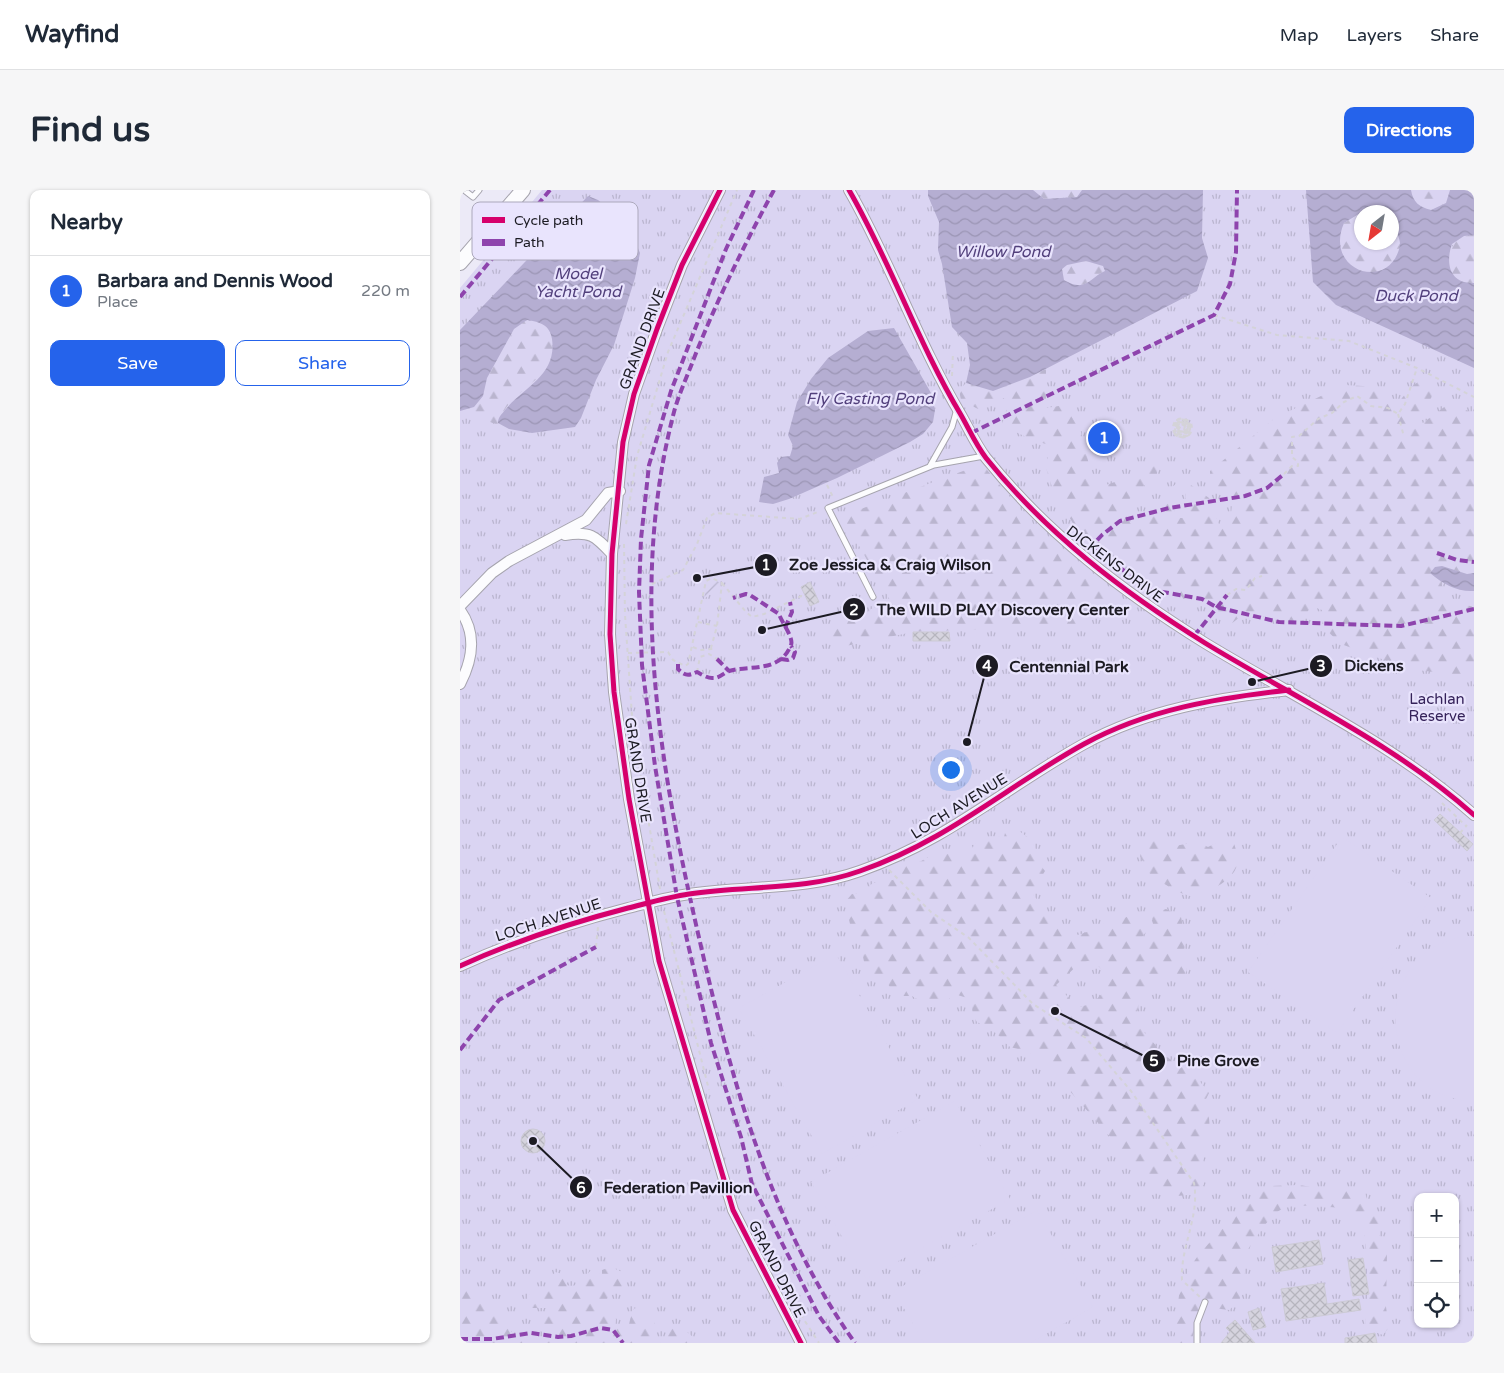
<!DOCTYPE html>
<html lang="en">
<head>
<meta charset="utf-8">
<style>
  :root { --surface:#fff; --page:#f6f6f7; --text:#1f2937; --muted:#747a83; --line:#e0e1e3; --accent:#2563eb }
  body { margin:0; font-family:"Varela Round",sans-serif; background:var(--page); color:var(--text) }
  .controls { position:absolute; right:15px; bottom:15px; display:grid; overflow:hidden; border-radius:10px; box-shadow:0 1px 4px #0004 }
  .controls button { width:45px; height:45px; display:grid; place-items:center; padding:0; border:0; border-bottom:1px solid var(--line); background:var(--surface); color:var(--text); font:25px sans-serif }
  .compass { position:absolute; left:894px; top:15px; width:45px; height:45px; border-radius:50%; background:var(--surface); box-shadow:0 1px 4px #0004; rotate:211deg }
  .you { position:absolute; left:490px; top:579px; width:18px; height:18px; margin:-12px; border:4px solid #fff; border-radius:50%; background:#1a73e8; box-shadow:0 0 0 8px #1a73e833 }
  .badge { display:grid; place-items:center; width:32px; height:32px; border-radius:50%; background:var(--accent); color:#fff; font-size:16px; font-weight:700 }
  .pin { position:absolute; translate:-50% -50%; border:2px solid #fff; box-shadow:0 1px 5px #0006 }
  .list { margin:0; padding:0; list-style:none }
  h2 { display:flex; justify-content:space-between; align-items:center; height:65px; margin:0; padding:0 20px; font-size:21px }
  h2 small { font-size:16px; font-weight:400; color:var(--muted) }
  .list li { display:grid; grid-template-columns:32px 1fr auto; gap:15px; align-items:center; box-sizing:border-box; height:70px; padding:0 20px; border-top:1px solid var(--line) }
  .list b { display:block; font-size:19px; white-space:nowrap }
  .list p { margin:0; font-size:16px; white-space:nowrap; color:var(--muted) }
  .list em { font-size:16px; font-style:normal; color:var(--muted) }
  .actions { display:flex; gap:10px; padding:15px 20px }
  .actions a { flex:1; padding:11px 0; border:1px solid var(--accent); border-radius:10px; text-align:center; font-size:18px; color:var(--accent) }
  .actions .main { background:var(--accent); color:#fff }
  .icon { flex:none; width:28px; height:28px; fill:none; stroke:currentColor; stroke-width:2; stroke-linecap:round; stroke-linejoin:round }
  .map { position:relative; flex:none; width:1014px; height:1153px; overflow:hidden; border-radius:10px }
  header { display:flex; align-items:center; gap:30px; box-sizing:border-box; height:70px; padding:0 25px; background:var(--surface); border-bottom:1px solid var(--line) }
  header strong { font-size:24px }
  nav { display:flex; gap:28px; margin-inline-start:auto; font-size:18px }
  .intro { display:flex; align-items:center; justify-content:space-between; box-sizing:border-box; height:120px; padding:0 30px }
  h1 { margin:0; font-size:35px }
  .button { padding:12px 22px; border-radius:10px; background:var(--accent); color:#fff; font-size:18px; font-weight:700 }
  main { display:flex; gap:30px; padding:0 30px }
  aside { flex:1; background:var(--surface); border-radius:10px; box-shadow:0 1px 4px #0004 }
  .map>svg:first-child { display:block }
  .grass { fill:url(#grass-tufts); fill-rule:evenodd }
  .forest { fill:url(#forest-firs); fill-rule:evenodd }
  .garden { fill:url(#garden-furrows) }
  .pitch { fill:#dad4f2 }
  .water { fill:url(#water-waves); fill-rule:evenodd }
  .building { fill:url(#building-cross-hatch); stroke:#cccad5 }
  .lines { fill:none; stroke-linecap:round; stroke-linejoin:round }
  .lane-casing { stroke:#a6a4ae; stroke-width:7 }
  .street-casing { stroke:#a6a4ae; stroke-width:12 }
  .secondary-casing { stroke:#a6a4ae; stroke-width:16 }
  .path { stroke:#d4d3d8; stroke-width:2; stroke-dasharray:4 4; stroke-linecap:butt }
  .lane { stroke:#fcfcfe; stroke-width:5 }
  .street { stroke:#fcfcfe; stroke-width:10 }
  .secondary { stroke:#fcfcfe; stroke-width:14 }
  .quiet { stroke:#8e44ad; stroke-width:4; stroke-dasharray:8 4; stroke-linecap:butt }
  .cycleway-casing { stroke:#e9e4fd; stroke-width:8 }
  .cycleway { stroke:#d6006c; stroke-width:5 }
  .labels { text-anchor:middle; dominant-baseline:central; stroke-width:4.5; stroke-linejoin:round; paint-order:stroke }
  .street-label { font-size:15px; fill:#1c1b23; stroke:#e9e4fd }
  .park-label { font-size:15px; fill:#35225a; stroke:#e9e4fd }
  .water-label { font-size:16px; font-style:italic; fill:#52407c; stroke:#e9e4fd }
  .key { fill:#e9e4fd; stroke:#aca8bc; stroke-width:1 }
  .key-label { font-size:14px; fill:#1c1b23 }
  .leader { fill:none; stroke:#1c1b23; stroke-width:2 }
  .callout-dot { fill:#1c1b23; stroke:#e9e4fd; stroke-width:2 }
  .mark-label { font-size:15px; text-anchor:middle; font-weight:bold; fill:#fff }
  .callout-label { font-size:16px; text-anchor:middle; font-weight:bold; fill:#1c1b23; stroke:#e9e4fd; stroke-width:4.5; stroke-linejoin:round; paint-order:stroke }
</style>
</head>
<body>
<header>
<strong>Wayfind</strong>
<nav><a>Map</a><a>Layers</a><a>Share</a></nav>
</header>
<div class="intro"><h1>Find us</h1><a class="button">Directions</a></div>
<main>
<aside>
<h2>Nearby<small></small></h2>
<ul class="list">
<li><span class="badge">1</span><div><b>Barbara and Dennis Wood</b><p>Place</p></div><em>220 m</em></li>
</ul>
<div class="actions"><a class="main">Save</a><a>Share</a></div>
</aside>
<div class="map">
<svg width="1014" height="1153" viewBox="0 0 1014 1153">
  <defs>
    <pattern id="grass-tufts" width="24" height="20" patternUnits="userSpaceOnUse" patternTransform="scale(1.25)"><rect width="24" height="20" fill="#dad4f2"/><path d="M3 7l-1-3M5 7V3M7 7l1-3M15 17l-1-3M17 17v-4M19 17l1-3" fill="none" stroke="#bab5cf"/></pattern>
    <pattern id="forest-firs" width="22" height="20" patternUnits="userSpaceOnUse" patternTransform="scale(1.25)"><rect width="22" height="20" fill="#dad4f2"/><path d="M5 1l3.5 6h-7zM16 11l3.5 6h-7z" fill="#bab5cf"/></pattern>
    <pattern id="garden-furrows" width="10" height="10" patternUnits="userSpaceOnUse" patternTransform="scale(1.25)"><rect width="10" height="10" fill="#dad4f2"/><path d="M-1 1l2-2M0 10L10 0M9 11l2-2" fill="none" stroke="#bab5cf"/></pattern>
    <pattern id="water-waves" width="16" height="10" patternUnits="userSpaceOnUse" patternTransform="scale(1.25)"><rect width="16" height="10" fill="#b5aed2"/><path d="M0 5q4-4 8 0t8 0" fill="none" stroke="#9b95b4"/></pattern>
    <pattern id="building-cross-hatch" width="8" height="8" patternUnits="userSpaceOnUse" patternTransform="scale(1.25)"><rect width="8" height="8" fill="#d5d3de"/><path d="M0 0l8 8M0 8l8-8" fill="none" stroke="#b6b5be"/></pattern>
  </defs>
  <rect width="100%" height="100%" fill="#eceaf7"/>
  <path class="grass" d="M82,0H1014V1153H0V98ZM902,22H932V52H902ZM958,1007H995V1134H958Z"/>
  <path class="forest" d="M573,0H622L617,7L584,9Z
    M951,0H990L986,13L971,20C959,17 953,12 951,0Z
    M901,23L902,52H932V33C934,39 939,45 940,51C941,57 937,64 934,69C912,102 868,73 884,33Z
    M1014,45V93C1003,94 998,90 990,83C986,64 992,45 1014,45Z
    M626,71L644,76L645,81C629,88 626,103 604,90L602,79L607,75Z
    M67,130C80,132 90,135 92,149C97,195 46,196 39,235L41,236L0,221L14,217L23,206L27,188L54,139Z
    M586,179V218L605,215L621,242L635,299L663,289L697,269V284L666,312L670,333L684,330L685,322L718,292L714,328H724L726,299L731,295L749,308L760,337L770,333L772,315L750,291V281L815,228L884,195L921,197L925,212L934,218L950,198L958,192L974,202L956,238L991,212L1014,224V383L1007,384L982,376L970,382L979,390L990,411L1014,417V487L949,479L881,454L862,436V420L851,416L840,435L785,423L771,434L755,424L752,411L728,412L712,398L699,403L665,385L616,351L617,340L593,300L585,275L592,256L570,249L542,235L549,210L539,207L518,219L501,210L499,200L506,193L533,201Z
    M522,274L578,340L652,407L618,435L453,442L376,458L365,441L430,410L382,326Z
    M552,640L559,641L569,648L575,657L577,671L585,681L572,703L592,730L614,745C623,746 649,732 656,725L664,728L680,721L689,732L688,739L678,753L682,756L695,749L698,745L692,729L693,723L706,719L721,727L726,752L724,759L716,764V769L725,771L727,780L722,791H712L705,784H698L697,789L685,796C678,820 670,827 689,848C694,853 698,857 700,864L730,879L749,903L744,913C751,923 748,933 751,944L743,954L744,994L736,1004L708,1007L689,995L663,967C663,952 645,946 639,934L585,873L566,861L550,857L532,839L517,832L513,826L511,809L494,804L481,817H470L452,806H438L433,803L428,794L422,793L410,784L405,776L400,753L389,741L390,734L385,712L392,704L403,703C411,690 419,692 433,690C442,676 444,676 459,672C465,670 472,664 478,661L488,664L494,660L507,666C520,646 519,646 544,647L545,643ZM628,771C659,781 646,814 618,817L596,795L619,774Z
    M693,648L708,657L738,652L748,657L766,648L773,651C782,674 778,684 756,697L746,696L733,707L718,702L691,686L680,666L683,655Z
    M839,995L877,1001L891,998L905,1003L909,1015L919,1027V1045L927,1063L926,1117L929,1137L923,1145L907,1139C903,1130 907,1123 907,1113C908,1098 908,1049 902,1037C895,1024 882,1017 868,1017C824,1015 821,1011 795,1049C792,1055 784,1062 784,1069C784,1091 789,1105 769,1120L753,1118L735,1131L732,1153H714L719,1105L730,1077L740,1063L762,1039L809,996Z
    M151,1077L162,1082L167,1089C164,1097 161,1101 151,1102L147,1109L148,1127L156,1129L155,1136L163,1141L168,1139L172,1121L175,1118L183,1125H193L195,1136L191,1142L195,1146L193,1153H81L85,1147L80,1139L83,1125L91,1121L86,1118H71L68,1114V1106L77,1097L91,1100L93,1098L90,1093L95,1082L106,1085L107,1095C118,1099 124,1088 131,1080L138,1082L142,1088V1080Z
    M0,1097L26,1106L59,1152L71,1147L78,1153H0Z
    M220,1136L240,1153H200L212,1137Z"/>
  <path class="garden" d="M254,389L260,393V396L244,409L247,393Z"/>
  <path class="pitch" d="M882,647L971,708L877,843L788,782Z
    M1004,746H1014V913C996,909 979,906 965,894C921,858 927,781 978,755C986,751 995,749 1004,746Z
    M376,764L458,909L362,964L279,818Z
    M495,911L550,1009L406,1089L351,992Z
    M577,1020L633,1117L570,1153H464L434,1101Z"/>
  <path class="water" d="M468,0H573L584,9L617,7L622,0H743L742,48L748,68L737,101L570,187L533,201L506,193L510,175L507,153L492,137L482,74L478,60L479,32L468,6ZM626,71L643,76L645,81C629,88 626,103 604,90L602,79L607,75Z
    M846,0H951C953,12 959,17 971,20L986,13L990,0H1014V45L1004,46L992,54C985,74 990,94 1014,93V178L876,115L853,92ZM910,22H932C932,35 941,48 940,55C931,103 863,82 884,33L902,22Z
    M128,6L138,10L168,35L180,63L175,88L154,155L136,190L121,228L115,237L72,243L49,239L38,233C38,227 42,224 45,220C65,196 97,185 92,149C90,135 80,132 67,130L54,139L27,188L23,206L14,217L0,221V140Z
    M434,138L471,203L475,220L473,232L463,244L450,252L377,288L329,309L313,314L299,312L304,287L319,283L317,273L321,267L330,266L333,256L328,245L337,212L351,189L368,168L408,141Z
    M982,376L1007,384L1014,383V401C997,402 983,394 970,383L975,377Z"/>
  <path class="building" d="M350,392L359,412L350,416L341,397Z
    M453,442H489L490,451H453Z
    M980,624L1013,654L1007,661L974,630Z
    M61 951a12 12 0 1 1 24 0a12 12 0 1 1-24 0Z
    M859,1050L863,1074L816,1082L812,1057Z
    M903,1068L909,1104L893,1106L888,1070Z
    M864,1093L867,1114L899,1109L901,1120L826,1131L821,1099Z
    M799,1118L806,1137L793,1140L788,1122Z
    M775,1130L795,1153H761L770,1142L766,1138Z
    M915,1143L917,1153H885V1148Z"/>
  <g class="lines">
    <defs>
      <path id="lane" d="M4,0L13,7L19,0
        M470,276L492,237L497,219
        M413,407L368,318L474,275L524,266
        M737,1153V1133L745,1112"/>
      <path id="street" d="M260,0L222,75L197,139L174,204L163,252L152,364L150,444L154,502L169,609L199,771L273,1020L341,1153
        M389,0C431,73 458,153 501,225C509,239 516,255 526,268C587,344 663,402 745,453C837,509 933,553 1014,625
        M105,345C131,341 135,346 152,364
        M0,416L32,383L49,371L126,330L148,303L160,301
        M0,420C17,444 13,469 0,494
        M0,776C55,751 110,733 168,718C188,713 209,707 229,704C287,695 344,701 400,681C487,651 546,597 624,554C688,519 758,508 829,500"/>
      <path id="secondary" d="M0,73L63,0"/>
    </defs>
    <use href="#lane" class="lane-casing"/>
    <use href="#street" class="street-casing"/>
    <use href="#secondary" class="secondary-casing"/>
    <path class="path" d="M754,125L817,145L889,151L957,178L1014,207
      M492,186L493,162
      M938,224L944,247
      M713,243L716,241L715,238L718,232L717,241L721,236H725L721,234L718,239L719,234L717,240V235L722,232L727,235L720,234L725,235L726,240L725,241L726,238L725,236L724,240L720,241L724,242L719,241L723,243C728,242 727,238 727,235L728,238L726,243L727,242L728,234L719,232L729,233C720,226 715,233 715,241L714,235L717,231L715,232L714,242L713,240C712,229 722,225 730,232L723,229L717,230C723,229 727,229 731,236L728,245L730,239L729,234C729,239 730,243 723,245L716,243L726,246L715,244C720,248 724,248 729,245L731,233C735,245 724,252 714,244L717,242L720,244L726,243L718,241L722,238
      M824,284L832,276H838V272L832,267V247L839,246L858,229L872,223L884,212L897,206L911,216L928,218L938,224L945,214L957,178
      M367,295L373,307
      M166,334L177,266L208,162L277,0
      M164,354L165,425L173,540L200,699
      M262,393L286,422L292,427L304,424L341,406L346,407
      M192,394L223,380L237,354L247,328L255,323L340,329L360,321
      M767,405L776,399L786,400L795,388L802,386
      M238,432L257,436
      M233,457L240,460L253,459
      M168,463L208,462L213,470L225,476L228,474L246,391L252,388L262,393L257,436L251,458
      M237,482L240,467L249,464L257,469
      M982,613L1006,636
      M1000,643L1007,635
      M429,680L471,722L509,748L573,814L626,848L671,901L734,993C740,1027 720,1057 722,1090L740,1107
      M204,721L249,900
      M136,757L138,737
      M332,1111L359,1153"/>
    <use href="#lane" class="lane"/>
    <use href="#street" class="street"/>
    <use href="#secondary" class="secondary"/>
    <path class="quiet" d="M294,0L266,59L211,201L189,275L181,349L179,402L182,475L195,576L217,707L251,853L281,947L292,994L359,1126L379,1153
      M314,0C283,57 254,116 231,176C225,191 218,207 214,222C168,398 200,579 240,752C272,892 311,1035 395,1153
      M0,107L90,0
      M511,243L754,125L770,94L776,62L777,0
      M633,355L686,399L742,409L756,417L819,432L941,436L1014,419
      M629,359L642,345L660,331L709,318L785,306L807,298L824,284
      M977,363L997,370L1014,372
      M325,438L332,422L330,412
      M734,446L767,405
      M257,469L269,481
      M321,469L328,470L333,468L335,462L331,456
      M218,474V479C225,486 228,486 237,482C241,484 247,488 252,488C259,489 263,483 269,481C290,475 320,483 331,455C334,448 322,433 319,424L290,405L286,404L273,408
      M0,860L39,810L136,757
      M0,1149H32L71,1143L98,1147L111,1146L140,1138L153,1140L163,1153"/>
    <defs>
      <path id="cycleway" d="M260,0L222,75L197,139L174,204L163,252L152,364L150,444L154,502L169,609L199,771L273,1020L341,1153
        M389,0C431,73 458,153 501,225C509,239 516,255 526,268C587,344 663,402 745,453C837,509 933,553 1014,625
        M0,776C55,751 110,733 168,718C188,713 209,707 229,704C287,695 344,701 400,681C487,651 546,597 624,554C688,519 758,508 829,500"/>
    </defs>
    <use href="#cycleway" class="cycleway-casing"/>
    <use href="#cycleway" class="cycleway"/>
  </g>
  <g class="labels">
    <g class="street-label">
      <text transform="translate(182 149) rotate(-70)">GRAND DRIVE</text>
      <text transform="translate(655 374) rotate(37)">DICKENS DRIVE</text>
      <text transform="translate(178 580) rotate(81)">GRAND DRIVE</text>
      <text transform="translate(499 616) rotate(-32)">LOCH AVENUE</text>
      <text transform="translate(88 730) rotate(-18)">LOCH AVENUE</text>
      <text transform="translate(317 1079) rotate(63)">GRAND DRIVE</text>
    </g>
    <g class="park-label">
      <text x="977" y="509">Lachlan<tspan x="977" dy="17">Reserve</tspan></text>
    </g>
    <g class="water-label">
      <text x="543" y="62">Willow Pond</text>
      <text x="118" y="84">Model<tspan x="118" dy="18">Yacht Pond</tspan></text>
      <text x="956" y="106">Duck Pond</text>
      <text x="410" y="209">Fly Casting Pond</text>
    </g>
  </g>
  <rect x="12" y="12" width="166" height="58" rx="8" class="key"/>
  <rect x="22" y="27" width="23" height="6" fill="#d6006c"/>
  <rect x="22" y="49" width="23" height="7" fill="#8e44ad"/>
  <g class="key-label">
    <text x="54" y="35">Cycle path</text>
    <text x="54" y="57">Path</text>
  </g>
  <path class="leader" d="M237 388L306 375M302 440L394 419M792 492L861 476M507 552L527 476M595 821L694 871M73 951L121 997"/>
  <g class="callout-dot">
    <circle cx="237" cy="388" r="5"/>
    <circle cx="302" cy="440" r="5"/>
    <circle cx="792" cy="492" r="5"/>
    <circle cx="507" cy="552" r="5"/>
    <circle cx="595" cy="821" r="5"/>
    <circle cx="73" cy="951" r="5"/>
    <circle cx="306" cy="375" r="12"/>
    <circle cx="394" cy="419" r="12"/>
    <circle cx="861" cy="476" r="12"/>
    <circle cx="527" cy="476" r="12"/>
    <circle cx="694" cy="871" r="12"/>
    <circle cx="121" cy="997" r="12"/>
  </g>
  <g class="mark-label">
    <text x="306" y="380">1</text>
    <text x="394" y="425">2</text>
    <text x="861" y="481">3</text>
    <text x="527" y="481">4</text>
    <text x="694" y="876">5</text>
    <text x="121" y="1003">6</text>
  </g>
  <g class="callout-label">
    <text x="430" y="380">Zoe Jessica &amp; Craig Wilson</text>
    <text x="543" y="425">The WILD PLAY Discovery Center</text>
    <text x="914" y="481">Dickens</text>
    <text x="609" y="482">Centennial Park</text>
    <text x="758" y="876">Pine Grove</text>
    <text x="218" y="1003">Federation Pavillion</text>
  </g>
</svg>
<div class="controls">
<button>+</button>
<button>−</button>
<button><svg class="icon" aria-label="locate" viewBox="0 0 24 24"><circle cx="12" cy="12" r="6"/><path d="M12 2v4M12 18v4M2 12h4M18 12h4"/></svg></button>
</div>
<svg class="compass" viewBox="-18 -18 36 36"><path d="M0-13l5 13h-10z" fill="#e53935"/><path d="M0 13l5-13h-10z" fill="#747a83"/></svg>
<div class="you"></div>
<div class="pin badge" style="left:644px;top:248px">1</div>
</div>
</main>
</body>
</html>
